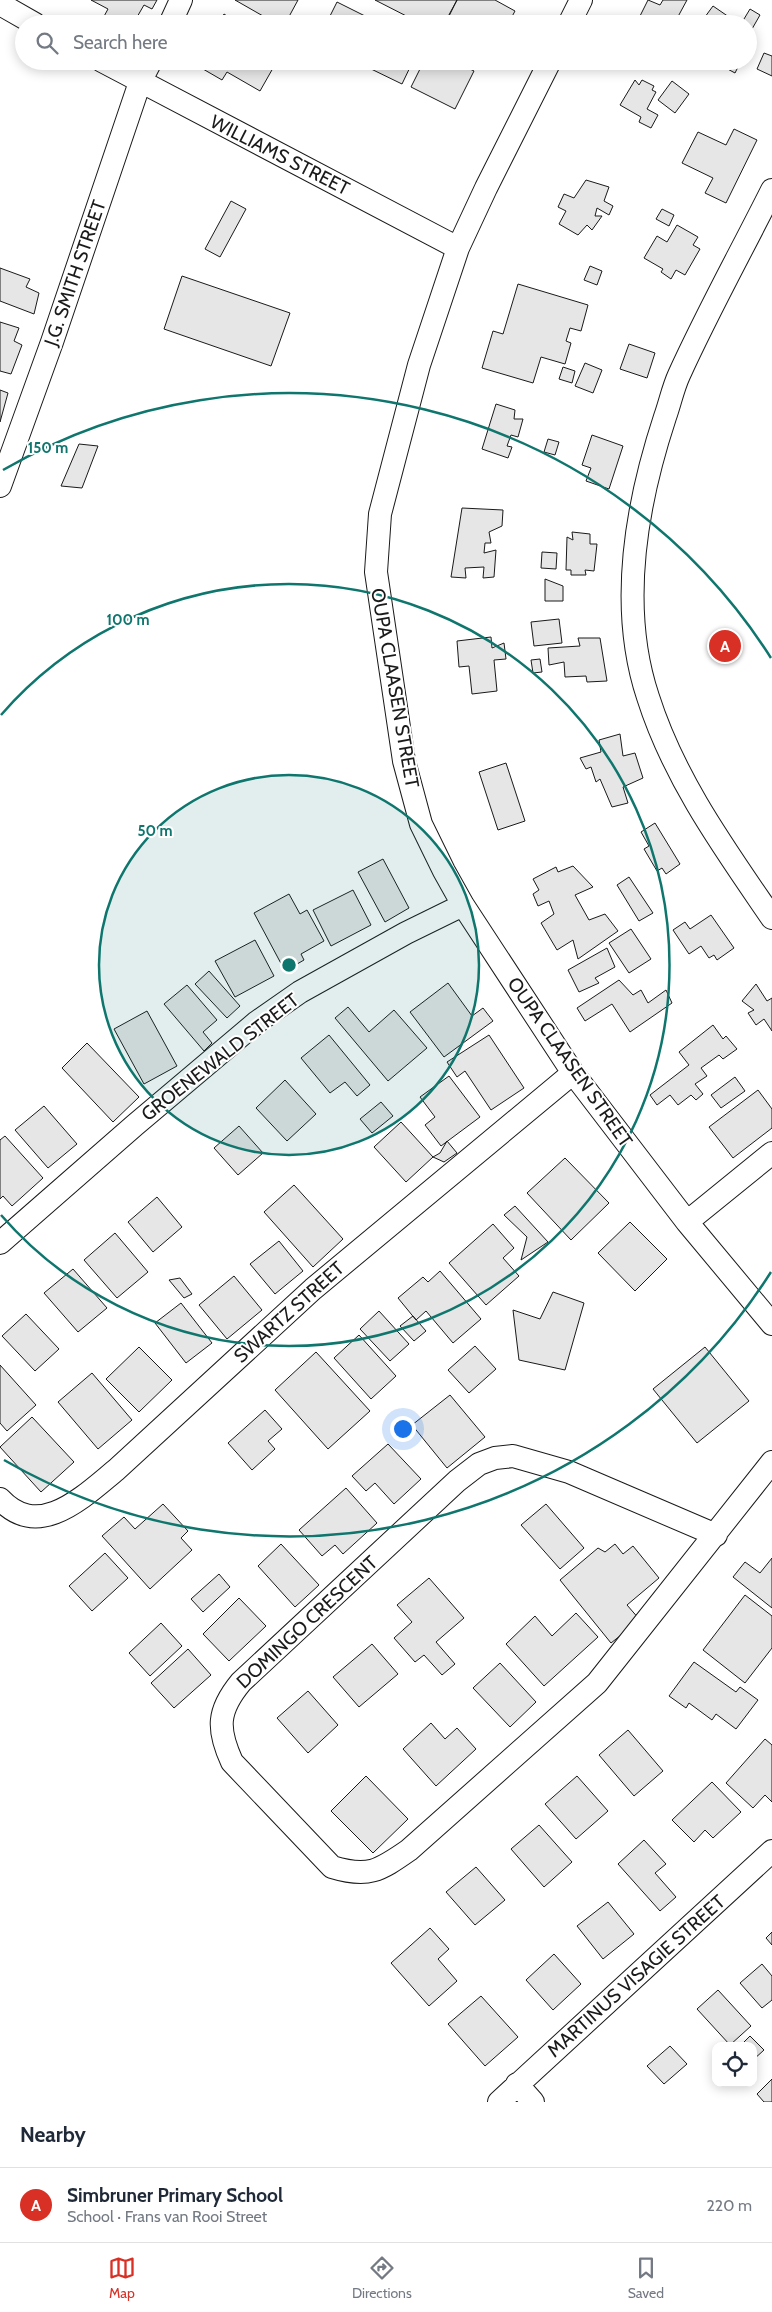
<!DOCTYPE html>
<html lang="en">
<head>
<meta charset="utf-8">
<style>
  :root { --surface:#fff; --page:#f6f6f7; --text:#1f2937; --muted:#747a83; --line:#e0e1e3; --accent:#d93025 }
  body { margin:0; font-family:Cabin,sans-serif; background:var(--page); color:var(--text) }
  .controls { position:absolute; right:15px; bottom:15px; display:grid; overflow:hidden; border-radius:10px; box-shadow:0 2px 12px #0003 }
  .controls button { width:45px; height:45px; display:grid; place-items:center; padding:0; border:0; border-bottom:1px solid var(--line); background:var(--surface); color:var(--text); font:25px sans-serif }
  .you { position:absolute; left:402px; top:1428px; width:18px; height:18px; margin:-12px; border:4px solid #fff; border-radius:50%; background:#1a73e8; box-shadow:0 0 0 8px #1a73e833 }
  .badge { display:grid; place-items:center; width:32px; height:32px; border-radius:50%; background:var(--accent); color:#fff; font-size:16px; font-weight:700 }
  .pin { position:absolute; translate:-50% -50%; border:2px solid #fff; box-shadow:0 1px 5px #0006 }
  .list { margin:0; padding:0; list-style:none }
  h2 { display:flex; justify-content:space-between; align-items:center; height:65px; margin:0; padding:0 20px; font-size:21px }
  h2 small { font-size:16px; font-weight:400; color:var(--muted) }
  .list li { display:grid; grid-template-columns:32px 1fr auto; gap:15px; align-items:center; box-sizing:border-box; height:75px; padding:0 20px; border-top:1px solid var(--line) }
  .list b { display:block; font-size:19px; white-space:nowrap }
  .list p { margin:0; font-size:16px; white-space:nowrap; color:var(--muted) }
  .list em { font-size:16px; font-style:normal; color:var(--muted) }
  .icon { flex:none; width:28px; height:28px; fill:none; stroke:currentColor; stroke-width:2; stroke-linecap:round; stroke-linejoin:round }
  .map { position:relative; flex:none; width:772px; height:2102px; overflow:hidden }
  .search { position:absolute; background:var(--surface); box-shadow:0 2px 12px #0003; left:15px; right:15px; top:15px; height:55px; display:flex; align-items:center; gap:12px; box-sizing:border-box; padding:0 18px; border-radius:28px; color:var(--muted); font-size:19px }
  .sheet { height:140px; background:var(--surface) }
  nav { display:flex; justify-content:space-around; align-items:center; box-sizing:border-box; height:70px; border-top:1px solid var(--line); background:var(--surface); font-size:14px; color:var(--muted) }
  nav a { display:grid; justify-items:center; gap:2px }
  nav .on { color:var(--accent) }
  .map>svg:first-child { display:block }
  .building { fill:#e6e6e6; stroke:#1a1a1a }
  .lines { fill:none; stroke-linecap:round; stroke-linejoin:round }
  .minor-casing { stroke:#1a1a1a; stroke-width:24 }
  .minor { stroke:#fff; stroke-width:22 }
  .ring { fill:none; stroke:#0f766e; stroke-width:2.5 }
  .labels { text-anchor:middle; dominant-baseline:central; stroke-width:4; stroke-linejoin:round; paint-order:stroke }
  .street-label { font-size:19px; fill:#1a1a1a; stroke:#fff }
  .centre { fill:#0f766e; stroke:#fff; stroke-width:2.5 }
  .ring-label { font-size:15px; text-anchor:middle; font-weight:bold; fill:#0f766e; stroke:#fff; stroke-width:4; stroke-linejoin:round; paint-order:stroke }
</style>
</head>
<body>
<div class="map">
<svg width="772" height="2102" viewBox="0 0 772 2102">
  <rect width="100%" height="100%" fill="#fff"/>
  <path class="building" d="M91,0H157L152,9L144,5L133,24H109L102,20L108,9Z
    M235,0H298L285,24H277Z
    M375,0H457L445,24H422Z
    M457,0H495L515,11L508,24H444Z
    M648,0L660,5L663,0H687L674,24H636Z
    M337,2L371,19L368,24H326Z
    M713,6L729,17L724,24H705L702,21Z
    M750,9L760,15L748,36V24H741Z
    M224,14L239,24H218Z
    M764,53L772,56V76L757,69Z
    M207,61H277L260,91L227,72L222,80L203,69Z
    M370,61H413L402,84L367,67Z
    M424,61H454L474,71L455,109L411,87Z
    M725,61H741L735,73L722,66Z
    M635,80L639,85L642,80L654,86L652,90L656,92L647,109L658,115L651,128L639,122L641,117L620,105Z
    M672,81L689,94L675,113L658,100Z
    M734,129L757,140L726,203L705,193L713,178L682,163L698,132L726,145Z
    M586,180L609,187L604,201L613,206L609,215L597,208L595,216H602L592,230L587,225L578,235L559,224L566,211L558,207L564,194L574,198Z
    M231,201L246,209L220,257L205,249Z
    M662,209L674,215L669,226L656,219Z
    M677,225L698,237L693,245L700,249L685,275L676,270L671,279L661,272L663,269L644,258L657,236L667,242Z
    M590,266L602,271L597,285L584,280Z
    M0,268L30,279L26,287L39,293L34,314L0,301Z
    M182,276L290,313L271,366L164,329Z
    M518,284L588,305L581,331L570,328L566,341L571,343L565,364L541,357L533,383L482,368L493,331L503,334Z
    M0,322L19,328L14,341L22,345L11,374L0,371Z
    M629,344L655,353L647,378L620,369Z
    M585,363L602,370L593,393L575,386Z
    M563,367L575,371L572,383L559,379Z
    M0,390L8,393L0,422Z
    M496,404L515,410L514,419H523L518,437L511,435L507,446L512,447L508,458L482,449Z
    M592,435L623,446L609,489L586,481L591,468L582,465Z
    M548,439L559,442L555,455L544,452Z
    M79,444L98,446L82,488L61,486Z
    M462,508L503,510L502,526L489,532L491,543H485L484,553L496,550L494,577L483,578L484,567L465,568L466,578L451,577Z
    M572,532L590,534V544H597L594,571L585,570L586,575H571V570H566L567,537L573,540Z
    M542,552L557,553L556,569L541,568Z
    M545,579L563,586V601H545Z
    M559,619L562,643L534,646L531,622Z
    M491,637L492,648L504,643L506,659L494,660L497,691L472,694L469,666L459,667L457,641Z
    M578,638H600L607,681L587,682L586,676L565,677L564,662L549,665L548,648L580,646Z
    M540,659L542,672L533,673L531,660Z
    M620,734L623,756L635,753L643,778L623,787L628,803L612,807L600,779L596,782L591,767L586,769L580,758L601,752L599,740Z
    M506,763L525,821L498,830L479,772Z
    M655,823L680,864L666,874L662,868L657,871L644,849L649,846L641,832Z
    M383,859L409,908L385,922L358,872Z
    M573,866L593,887L575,895L589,920L605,914L618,931L578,959L573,940L557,950L541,923L554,914L549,901L538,906L533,894L539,890L533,879L556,867L558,872Z
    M629,877L653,913L639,921L617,885Z
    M353,890L371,925L331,946L313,910Z
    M289,894L300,914L307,910L324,941L301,954L304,960L285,971L254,913Z
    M711,915L734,948L717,960L714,955L709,958L701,946L689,954L673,930L685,922L690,929Z
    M631,929L651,959L629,973L609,943Z
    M255,940L274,976L235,997L215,961Z
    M607,948L615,967L595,978L599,983L579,992L568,970Z
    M209,971L240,1006L227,1018L195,984Z
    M619,980L633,995L641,990L648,1003L666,990L672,1003L630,1032L612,1004L585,1021L577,1008Z
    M448,983L472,1016L483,1008L493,1021L444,1057L410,1012Z
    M756,984L767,1001L772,998V1031L764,1019L756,1025L748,1013L754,1010L742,1001Z
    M187,985L217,1020L203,1032L212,1043L204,1051L164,1004Z
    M348,1007L369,1032L394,1010L427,1048L388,1081L335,1018Z
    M147,1011L177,1066L144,1084L114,1029Z
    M713,1025L723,1039L726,1036L737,1049L723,1059L719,1055L701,1068L707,1076L695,1084L703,1094L696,1100L691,1095L678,1105L670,1095L657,1105L650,1095L689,1065L679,1052Z
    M329,1035L370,1085L357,1096L345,1082L330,1093L301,1058Z
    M489,1035L524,1088L491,1110L465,1071L457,1077L447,1062Z
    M87,1043L139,1097L113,1122L62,1068Z
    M449,1076L480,1117L441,1146L425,1125L435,1117L420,1097Z
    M735,1077L745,1091L721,1108L711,1095Z
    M285,1080L316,1114L287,1141L256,1108Z
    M758,1090L772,1109V1128L733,1158L709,1127Z
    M381,1102L393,1116L372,1133L360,1119Z
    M44,1106L77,1144L48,1168L15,1130Z
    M401,1122L433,1157L406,1182L374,1147Z
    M239,1126L263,1153L238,1175L214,1148Z
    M5,1136L43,1178L12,1206L3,1196L0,1199V1140Z
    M447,1141L457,1153L444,1162L433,1157L440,1153Z
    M565,1158L609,1203L571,1240L527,1193Z
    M294,1185L343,1239L313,1267L264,1212Z
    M157,1197L182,1227L153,1252L128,1222Z
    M515,1206L548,1242L521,1260L527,1237L504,1215Z
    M630,1222L667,1259L635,1291L598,1253Z
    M493,1224L514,1248L503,1258L519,1276L486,1305L449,1263Z
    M115,1233L148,1272L117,1298L84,1260Z
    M279,1241L303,1271L275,1294L250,1264Z
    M73,1269L107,1308L78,1332L44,1293Z
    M440,1271L481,1319L453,1343L426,1311L416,1320L398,1298L423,1277L428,1282Z
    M234,1276L262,1310L227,1339L199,1305Z
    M180,1278L192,1294L184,1298L169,1280Z
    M553,1292L584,1303L565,1370L519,1360L513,1310L540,1319Z
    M181,1303L212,1343L186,1363L155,1323Z
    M379,1311L409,1344L390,1361L360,1329Z
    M26,1314L59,1349L35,1371L2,1336Z
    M413,1316L426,1331L414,1341L400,1326Z
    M359,1335L396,1376L371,1399L334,1358Z
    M475,1346L496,1369L469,1393L448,1370Z
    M139,1347L172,1380L139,1412L106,1379Z
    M705,1347L749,1401L697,1443L653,1389Z
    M316,1352L370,1411L328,1449L275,1390Z
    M0,1365L36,1405L7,1431L0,1423Z
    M92,1373L132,1420L98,1449L58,1402Z
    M450,1395L485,1437L447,1468L412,1425Z
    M265,1410L282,1429L268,1441L275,1449L252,1470L228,1443Z
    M32,1417L74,1462L41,1492L0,1447Z
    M388,1444L421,1479L394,1504L375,1483L366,1491L352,1476Z
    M346,1488L377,1523L343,1554L335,1545L322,1556L299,1530Z
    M163,1504L188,1531L181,1538L192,1550L150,1589L102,1536L124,1517L135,1529Z
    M546,1504L584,1548L560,1569L521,1525Z
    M281,1544L319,1585L295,1607L258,1566Z
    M615,1544L623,1554L633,1546L659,1578L627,1605L640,1620L611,1643L560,1580L598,1548L605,1552Z
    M105,1553L128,1578L92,1611L69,1586Z
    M772,1558V1608L733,1577L745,1562L760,1573Z
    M219,1574L230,1587L203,1612L191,1599Z
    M429,1578L464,1618L436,1642L455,1664L442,1675L424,1655L415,1662L394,1638L412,1622L397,1605Z
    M745,1595L772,1616V1648L745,1683L703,1650Z
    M239,1598L266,1626L229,1661L203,1634Z
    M576,1613L598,1637L544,1686L506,1644L535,1616L552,1636Z
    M161,1623L182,1646L150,1676L129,1653Z
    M372,1644L398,1674L359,1707L333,1677Z
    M188,1649L211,1675L174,1708L151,1683Z
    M694,1662L736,1692L740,1687L758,1700L736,1729L716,1714L712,1720L689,1703L686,1708L669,1696Z
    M500,1663L536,1702L510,1727L473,1688Z
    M308,1691L338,1725L308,1753L277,1718Z
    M431,1723L445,1739L457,1728L476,1749L436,1786L403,1749Z
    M628,1730L663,1771L634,1796L599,1755Z
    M765,1739L772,1745V1802L765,1795L753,1808L726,1783Z
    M366,1776L408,1819L373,1853L331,1811Z
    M577,1776L608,1811L576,1839L545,1804Z
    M712,1782L741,1812L713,1838L705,1830L694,1842L672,1820Z
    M539,1825L572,1862L544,1887L511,1849Z
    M644,1840L666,1864L655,1873L676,1897L660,1911L618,1864Z
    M476,1867L505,1900L475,1925L446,1892Z
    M608,1902L634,1934L603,1959L577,1926Z
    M430,1928L449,1949L438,1959L457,1981L429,2006L391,1963Z
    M772,1932V1945L766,1938Z
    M554,1954L581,1984L553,2010L526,1980Z
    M762,1964L772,1976V2000L762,2008L740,1983Z
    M718,1990L751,2026L730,2045L697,2009Z
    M481,1996L518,2037L485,2066L448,2024Z
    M750,2036L764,2050L753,2060V2046H740Z
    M670,2046L687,2064L664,2084L647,2066Z
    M772,2079V2102H764L757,2094Z"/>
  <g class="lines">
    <defs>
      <path id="minor" d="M0,4L35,24
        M170,24L181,0
        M569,24L581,0
        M102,61L458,248
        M550,61L486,188L458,248L419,365L380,514L376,572L404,761L421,824L444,871L463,905L573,1073L687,1222L772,1324
        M772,190C741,252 707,313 679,375C673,388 670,403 665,417C636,505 618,607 648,697C674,779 724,848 772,918
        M0,486L52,342L140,82L151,61
        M687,1222L772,1153
        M0,1243L135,1125L257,1022L300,992L406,933L463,905
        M0,1499C39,1541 83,1497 116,1470L313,1289L573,1073
        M716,1535L569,1472L513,1456L495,1458L479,1464L457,1481L241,1682C217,1711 217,1729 232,1762L332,1867C368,1878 379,1871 409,1850L597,1683L772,1462
        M517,2084L533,2102
        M499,2102L772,1851"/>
    </defs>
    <use href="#minor" class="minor-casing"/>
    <use href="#minor" class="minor"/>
  </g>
  <circle cx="289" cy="965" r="190" fill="#0f766e" fill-opacity=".12"/>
  <g class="ring">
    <circle cx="289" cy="965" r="190"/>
    <path d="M1 715A381 381 0 1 1 1 1215"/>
    <path d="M771 1272A571 571 0 0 1 4 1460M3 470A571 571 0 0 1 771 658"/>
  </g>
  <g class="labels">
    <g class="street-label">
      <text transform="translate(280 155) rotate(27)">WILLIAMS STREET</text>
      <text transform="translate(75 273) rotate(-71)">J.G. SMITH STREET</text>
      <text transform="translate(395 688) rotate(80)">OUPA CLAASEN STREET</text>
      <text transform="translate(220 1057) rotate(-38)">GROENEWALD STREET</text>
      <text transform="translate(570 1062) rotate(55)">OUPA CLAASEN STREET</text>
      <text transform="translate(289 1312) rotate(-42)">SWARTZ STREET</text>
      <text transform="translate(307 1622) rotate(-43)">DOMINGO CRESCENT</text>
      <text transform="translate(636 1976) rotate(-42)">MARTINUS VISAGIE STREET</text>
    </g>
  </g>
  <circle cx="289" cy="965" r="8" class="centre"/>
  <g class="ring-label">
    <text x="48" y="453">150 m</text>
    <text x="128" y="625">100 m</text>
    <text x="155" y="836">50 m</text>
  </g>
</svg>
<div class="controls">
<button><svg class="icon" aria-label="locate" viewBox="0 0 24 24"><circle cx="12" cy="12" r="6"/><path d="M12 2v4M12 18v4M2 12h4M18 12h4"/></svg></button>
</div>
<div class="you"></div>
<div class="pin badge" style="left:725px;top:646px">A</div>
<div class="search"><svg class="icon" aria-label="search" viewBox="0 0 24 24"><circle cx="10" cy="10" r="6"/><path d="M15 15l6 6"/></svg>Search here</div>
</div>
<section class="sheet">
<h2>Nearby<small></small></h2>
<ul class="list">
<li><span class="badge">A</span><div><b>Simbruner Primary School</b><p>School · Frans van Rooi Street</p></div><em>220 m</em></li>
</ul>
</section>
<nav>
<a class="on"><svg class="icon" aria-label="map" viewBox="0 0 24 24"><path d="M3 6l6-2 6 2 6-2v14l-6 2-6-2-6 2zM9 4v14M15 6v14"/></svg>Map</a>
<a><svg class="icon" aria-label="directions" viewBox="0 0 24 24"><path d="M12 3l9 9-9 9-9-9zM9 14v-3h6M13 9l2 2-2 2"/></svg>Directions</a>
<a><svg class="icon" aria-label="saved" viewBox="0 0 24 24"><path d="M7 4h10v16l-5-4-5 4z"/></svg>Saved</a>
</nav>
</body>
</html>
